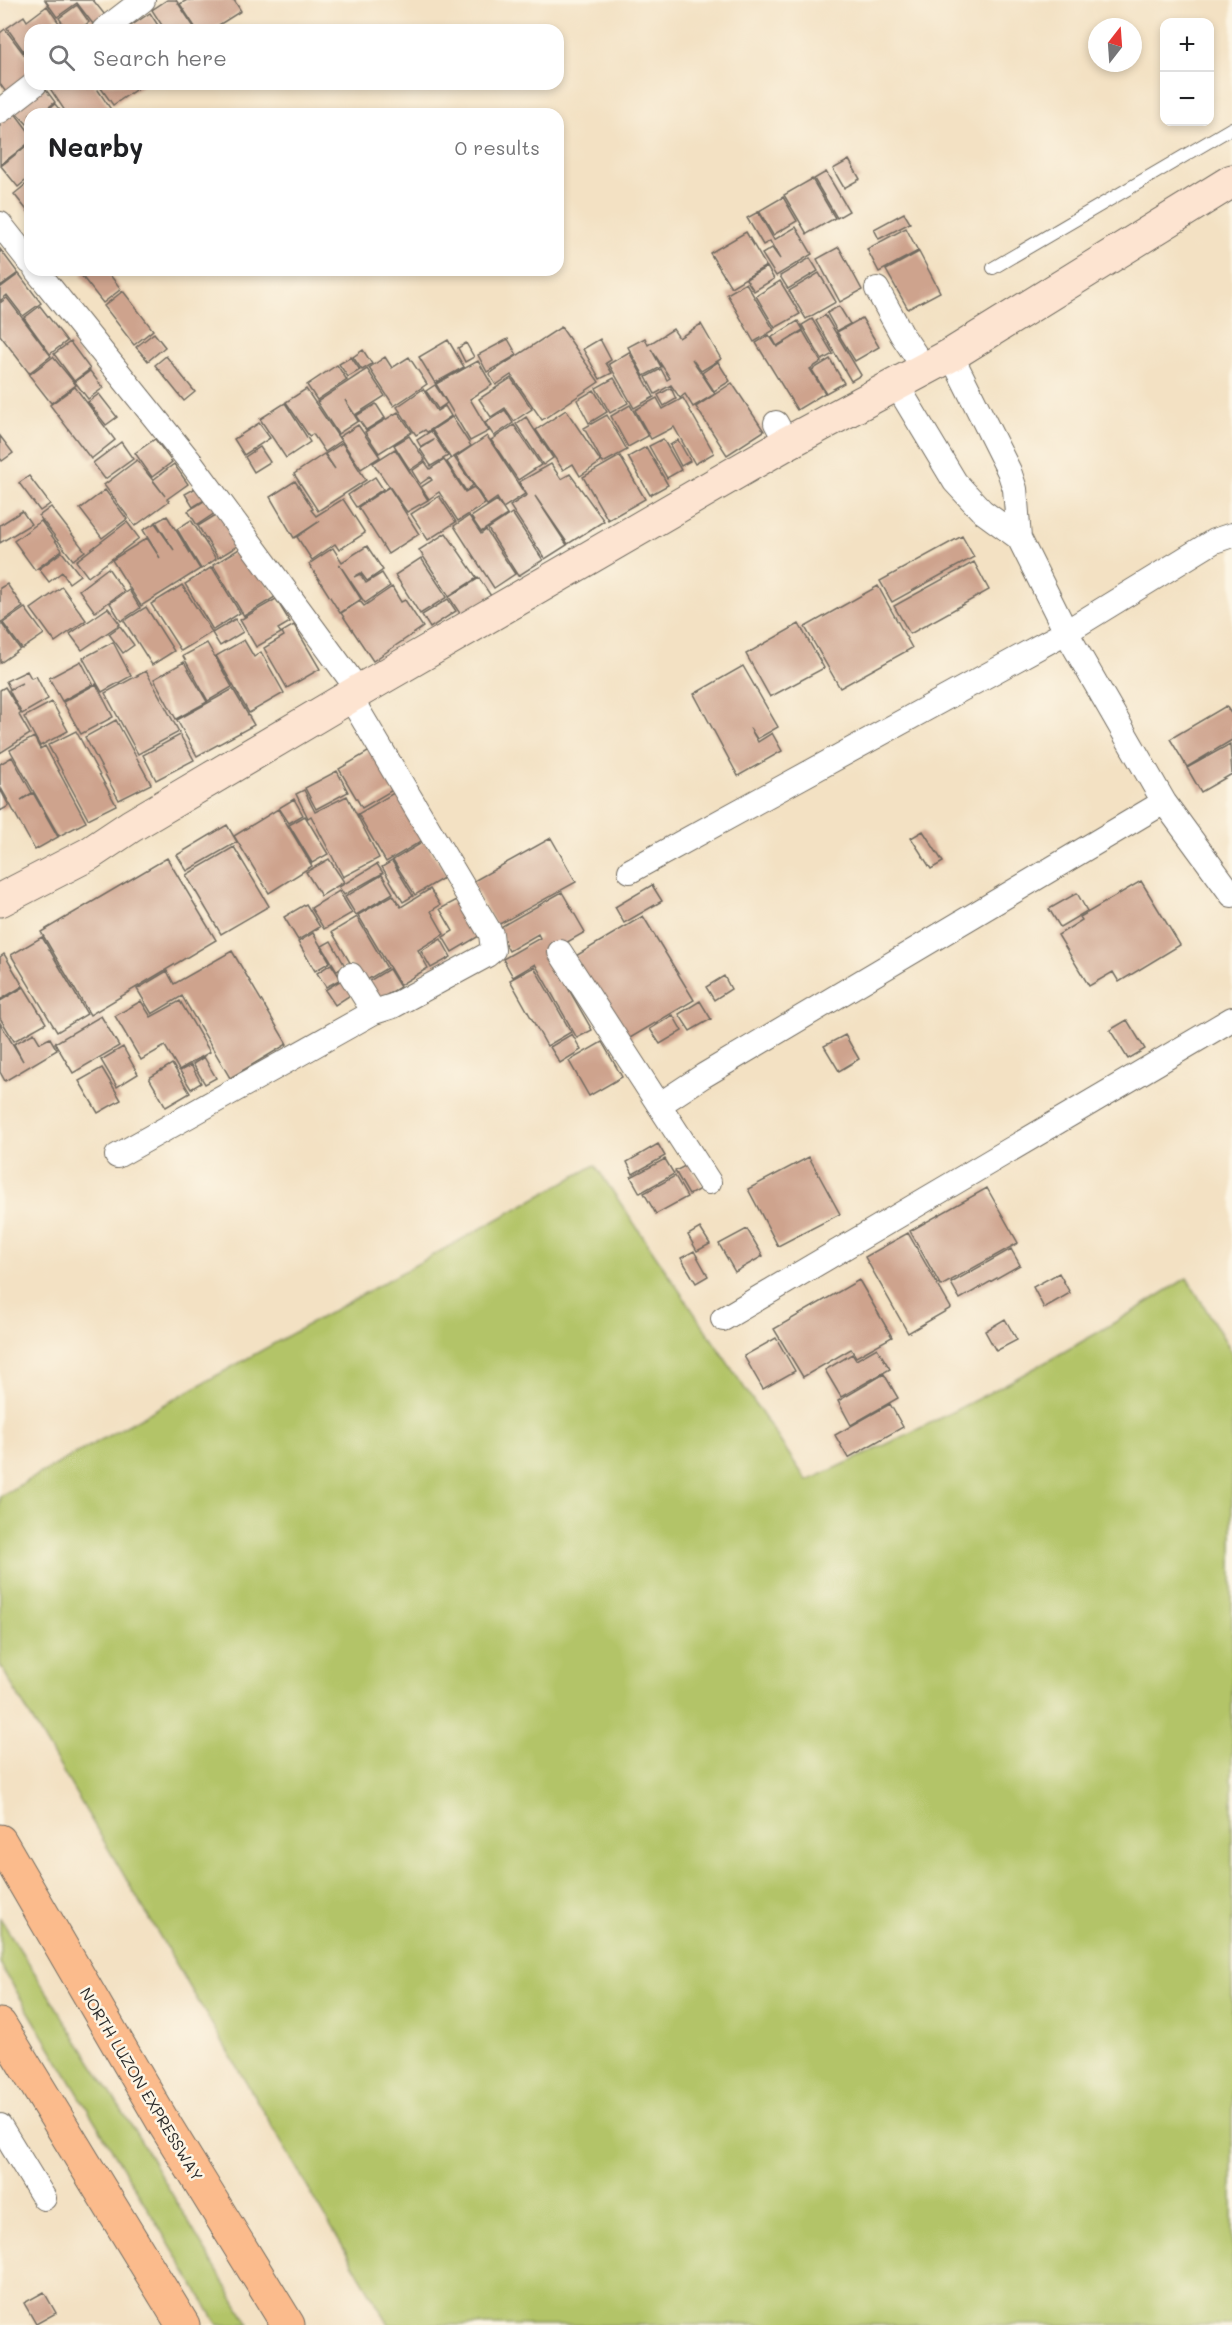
<!DOCTYPE html>
<html lang="en">
<head>
<meta charset="utf-8">
<style>
  :root { --surface:#fff; --page:#f2f2f2; --text:#202124; --muted:#757577; --line:#e0e0e0 }
  body { margin:0; font-family:Mali,sans-serif; background:var(--page); color:var(--text) }
  .controls { position:absolute; right:18px; top:18px; display:grid; overflow:hidden; border-radius:12px; box-shadow:0 3px 9px #0003 }
  .controls button { width:54px; height:54px; display:grid; place-items:center; padding:0; border:0; border-bottom:2px solid var(--line); background:var(--surface); color:var(--text); font:30px sans-serif }
  .compass { position:absolute; left:1088px; top:18px; width:54px; height:54px; border-radius:50%; background:var(--surface); box-shadow:0 3px 9px #0003; rotate:17deg }
  .list { margin:0; padding:0; list-style:none }
  h2 { display:flex; justify-content:space-between; align-items:center; height:78px; margin:0; padding:0 24px; font-size:26px }
  h2 small { font-size:20px; font-weight:400; color:var(--muted) }
  .icon { flex:none; width:33px; height:33px; fill:none; stroke:currentColor; stroke-width:2; stroke-linecap:round; stroke-linejoin:round }
  .map { position:relative; flex:none; width:1232px; height:2325px; overflow:hidden }
  .search { position:absolute; background:var(--surface); box-shadow:0 3px 9px #0003; left:24px; top:24px; width:540px; height:66px; display:flex; align-items:center; gap:15px; box-sizing:border-box; padding:0 21px; border-radius:18px; color:var(--muted); font-size:22px }
  .panel { position:absolute; background:var(--surface); box-shadow:0 3px 9px #0003; left:24px; top:108px; width:540px; height:168px; border-radius:18px }
  .map>svg:first-child { display:block }
  .green { fill:#b3c467; stroke:#6f7849; stroke-width:1.5 }
  .building { fill:#cea38d }
  .lines { fill:none; stroke-linecap:round; stroke-linejoin:round }
  .service-casing { stroke:#716b60; stroke-width:14 }
  .minor-casing { stroke:#716b60; stroke-width:26 }
  .secondary-casing { stroke:#716b60; stroke-width:35 }
  .motorway-casing { stroke:#716b60; stroke-width:35 }
  .service { stroke:#fff; stroke-width:12 }
  .minor { stroke:#fff; stroke-width:24 }
  .secondary { stroke:#fde4d1; stroke-width:33 }
  .motorway { stroke:#fbbb8c; stroke-width:33 }
  .labels { text-anchor:middle; dominant-baseline:central; stroke-width:5; stroke-linejoin:round; paint-order:stroke }
  .street-label { font-size:16px; fill:#2b2b2b; stroke:#fcf5e5 }
</style>
</head>
<body>
<div class="map">
<svg width="1232" height="2325" viewBox="0 0 1232 2325">
  <rect width="100%" height="100%" fill="#fcf5e5"/>
  <filter id="ink" filterUnits="userSpaceOnUse"><feTurbulence type="fractalNoise" baseFrequency=".0167" numOctaves="2"/><feDisplacementMap in="SourceGraphic" scale="12" xChannelSelector="R" yChannelSelector="G"/><feConvolveMatrix kernelMatrix="1 2 1 2 8 2 1 2 1" color-interpolation-filters="sRGB"/></filter>
  <filter id="wash" filterUnits="userSpaceOnUse"><feTurbulence type="fractalNoise" baseFrequency=".008" numOctaves="4" result="noise"/><feDisplacementMap in="SourceGraphic" scale="24" xChannelSelector="R" yChannelSelector="G"/><feGaussianBlur stdDeviation="1.35" result="paint"/><feColorMatrix in="noise" values="0 0 0 0 0 0 0 0 0 0 0 0 0 0 0 0 0 1.4 0 .05"/><feComposite in="paint" operator="in"/></filter>
  <g filter="url(#wash)">
    <rect width="100%" height="100%" fill="#f3e1c3"/>
    <path class="green" d="M595,1165L807,1481C938,1423 1066,1355 1187,1278L1232,1352V2325H389L0,1665V1496Z
      M0,1918L136,2133L249,2325H218L0,1964Z"/>
    <g id="blocks">
      <path class="building" d="M45,0H93L105,15L93,24L77,3L57,17Z
        M167,0H176L196,30H165L152,10Z
        M187,0H234L241,11L211,30H197L180,4Z
        M77,5L89,22L79,30H67L59,18Z
        M47,6L64,30H30V60L7,28L24,16L27,21Z
        M150,13L161,30H125Z
        M5,29L30,62V79L8,95L0,84V33Z
        M53,84H94L114,114H67L49,87Z
        M98,84H144L113,105Z
        M43,86L55,102L40,114H30V127L13,109Z
        M55,104L63,114H42Z
        M14,112L30,133V142L0,165V123Z
        M30,143V177L18,187L1,166Z
        M849,160L860,179L844,188L833,169Z
        M826,172L849,211L837,218L814,179Z
        M812,179L835,218L807,234L784,195Z
        M30,181V214L14,194Z
        M783,197L797,221L773,235L759,211Z
        M758,212L774,240L796,227L812,254L776,276L762,254L772,248L780,259L770,241L763,245L747,218Z
        M904,213L910,223L879,239L874,229Z
        M906,228L918,251L879,272L867,249Z
        M746,232L766,266L731,287L710,253Z
        M839,247L862,290L840,302L817,259Z
        M0,249L18,273L0,286Z
        M919,252L940,292L908,309L886,270Z
        M810,258L818,271L788,289L780,276Z
        M767,267L774,279L754,291L746,279Z
        M87,270H106L121,289L103,303L81,275Z
        M819,273L836,302L806,319L789,291Z
        M19,274L41,303L23,316L7,295L0,301V288Z
        M780,281L800,314L775,328L756,296Z
        M746,283L774,330L754,342L727,294Z
        M123,291L153,330L134,345L104,306Z
        M7,298L51,356L29,373L0,335V303Z
        M40,306L67,341L50,354L24,318Z
        M839,306L850,324L837,331L827,313Z
        M825,315L861,375L851,381L816,321Z
        M862,318L879,347L855,361L837,332Z
        M812,319L833,354L822,360L802,325Z
        M798,321L803,330L777,346L772,337Z
        M701,324L721,359L701,371L692,359L715,394L693,407L685,394L680,398L671,385L655,394L646,377L661,369L667,380L670,378L651,349L661,367L644,376L628,347L645,338L648,345L673,329L679,338Z
        M561,327L599,382L542,420L511,375L496,385L489,374Z
        M803,331L821,362L810,369L825,393L797,410L756,343L769,335L777,347Z
        M154,333L165,347L148,361L136,347Z
        M508,339L517,355L487,372L478,355Z
        M600,339L611,360L606,363L612,373L600,379L583,349Z
        M448,340L464,367L435,383L419,357Z
        M70,342L90,369L74,381L54,354Z
        M466,343L474,357L465,362L458,348Z
        M363,350L372,364L362,370L353,357Z
        M629,352L654,397L634,408L609,364Z
        M166,356L195,392L184,401L155,365Z
        M53,357L76,385L51,403L29,375Z
        M351,357L360,370L348,377L339,364Z
        M385,357L392,368L409,357L427,384L394,406L369,368Z
        M830,359L844,383L826,393L812,370Z
        M478,361L492,385L470,399L489,431L470,441L436,384Z
        M718,362L730,381L714,391L702,373Z
        M337,365L347,380L317,400L307,385Z
        M367,369L385,396L355,415L345,400L358,421L338,434L317,402Z
        M90,371L103,388L88,399L75,382Z
        M511,378L532,409L514,421L505,408L491,417L479,399Z
        M614,378L628,403L610,413L596,388Z
        M732,383L764,431L727,455L696,407Z
        M435,385L447,403L438,409L426,391Z
        M75,387L115,440L91,459L50,405Z
        M671,388L676,399L664,406L658,395Z
        M306,389L341,441L325,452L313,434L309,436L286,402Z
        M423,389L437,411L445,406L451,416L427,432L425,430L416,435L397,407Z
        M594,390L607,412L589,423L577,400Z
        M99,394L117,417L106,425L88,402Z
        M657,398L663,409L683,398L714,453L695,464L674,427L651,439L635,410Z
        M285,403L310,442L286,458L260,419Z
        M376,404L385,418L366,430L356,416Z
        M630,405L648,436L628,447L611,416Z
        M505,410L513,423L494,436L485,423Z
        M566,410L601,462L580,476L573,464L563,470L536,430Z
        M398,412L412,432L379,453L365,432Z
        M607,415L627,450L603,463L584,428Z
        M452,417L471,446L451,459L432,430Z
        M526,417L553,458L543,465L516,424Z
        M259,423L270,438L244,455L234,439Z
        M358,425L380,457L361,469L339,437Z
        M514,425L541,465L518,480L491,440Z
        M431,431L448,456L431,466L420,449L434,440L421,447L417,440Z
        M0,436L13,453L2,461L0,458Z
        M409,436L425,460L410,470L394,445Z
        M487,436L525,494L503,508L497,498L487,505L456,457Z
        M155,439L172,462L152,477L135,453Z
        M663,439L681,470L667,478L649,446Z
        M678,440L690,461L681,466L670,445Z
        M121,442L133,459L105,479L93,463Z
        M342,443L366,480L318,511L294,474L324,454L335,469L325,454Z
        M260,447L270,462L254,472L245,457Z
        M646,447L668,485L650,495L628,457Z
        M395,449L428,500L407,512L373,463Z
        M620,456L645,499L608,520L583,477Z
        M454,457L473,485L466,491L447,462Z
        M137,460L165,496L153,480L174,464L188,484L167,499L169,501L135,526L104,485Z
        M444,460L465,492L474,487L485,504L458,521L439,492L429,499L421,487L432,480L430,477L420,484L412,471L425,462L430,469Z
        M551,464L561,479L570,474L604,521L568,544L535,496L567,545L545,559L510,506L527,495L519,482Z
        M29,476L50,504L40,511L19,483Z
        M375,477L383,489L356,507L348,495Z
        M295,481L313,509L311,510L316,516L343,499L365,533L339,550L335,544L312,560L297,537L320,521L294,538L270,497Z
        M203,484L211,496L193,507L185,494Z
        M389,487L419,534L388,554L358,507Z
        M105,490L127,519L102,538L80,509Z
        M439,496L456,522L428,540L411,514Z
        M210,497L218,511L197,525L188,511Z
        M497,500L507,515L481,532L471,517Z
        M51,507L85,551L73,560L39,516Z
        M22,511L31,524L0,543V525Z
        M219,513L239,545L218,558L198,526Z
        M512,513L543,560L518,576L488,529Z
        M167,516L200,569L141,606L112,560L147,538L160,558L143,530L155,523L174,550L156,522Z
        M469,516L481,534L486,530L515,574L494,588L454,526Z
        M191,520L216,559L201,569L177,529Z
        M41,521L62,550L35,570L14,541Z
        M127,522L139,538L88,577L76,561Z
        M446,533L477,578L449,596L419,550Z
        M962,536L974,557L892,602L880,581Z
        M244,546L275,597L244,616L213,565Z
        M367,546L383,570L367,581L361,573L354,577L360,574L366,583L382,573L390,586L365,603L339,564L361,599L340,613L309,564L333,548L342,562Z
        M62,552L80,575L69,583L62,572L49,582L39,569Z
        M421,558L447,597L420,614L395,575Z
        M974,562L989,590L910,634L894,606Z
        M212,567L240,613L213,630L185,584Z
        M108,568L124,591L95,612L79,590Z
        M479,578L491,596L461,615L449,597Z
        M7,584L23,607L0,623V588Z
        M182,585L212,632L181,651L151,604Z
        M878,586L912,648L840,688L805,627Z
        M62,587L86,620L55,642L31,609Z
        M392,587L401,602L405,600L423,627L373,661L341,613L360,601L364,606Z
        M129,590L140,608L121,621L110,603Z
        M276,599L290,622L278,629L281,633L256,647L240,620Z
        M448,599L456,611L430,628L422,615Z
        M146,607L174,651L152,665L124,621Z
        M25,608L44,634L22,649L3,623Z
        M108,608L120,624L82,650L70,634Z
        M235,619L243,632L220,646L212,633Z
        M2,624L20,649L0,663V625Z
        M799,624L824,668L770,697L746,654Z
        M294,625L320,669L287,688L264,648L284,636L282,632Z
        M120,626L134,645L123,653L109,634Z
        M244,640L254,657L261,652L284,693L249,713L216,656Z
        M113,642L131,676L102,692L83,658Z
        M207,643L232,687L208,701L183,656Z
        M81,661L93,684L62,701L49,678Z
        M184,662L207,702L176,719L154,679Z
        M743,666L778,727L757,739L750,728L758,742L772,733L782,751L738,776L694,694Z
        M27,671L31,678L36,676L48,699L22,714L9,690L22,683L10,689L6,681Z
        M146,671L179,732L138,754L105,693Z
        M96,684L113,717L81,734L63,702Z
        M5,687L21,713L19,715L30,734L0,753V690Z
        M233,689L254,725L197,756L177,720Z
        M52,702L68,731L40,746L24,717Z
        M1226,706L1232,715V740L1187,767L1170,739Z
        M116,720L151,784L119,800L85,737Z
        M76,731L116,805L88,819L48,745Z
        M180,735L194,760L156,780L143,755Z
        M34,737L40,749L45,746L86,822L59,836L10,750Z
        M1230,744L1232,774L1201,792L1187,768Z
        M373,749L396,788L362,808L339,769Z
        M12,757L32,793L21,800L33,793L58,837L35,850L0,786V764Z
        M337,771L348,792L316,809L305,788Z
        M0,789L9,806L0,811Z
        M304,790L315,812L347,796L379,858L343,877L311,816L308,818L296,794Z
        M397,791L425,839L386,862L358,814Z
        M294,799L303,815L289,823L279,808Z
        M278,809L312,866L269,893L234,836Z
        M305,816L328,854L312,863L289,825Z
        M227,825L237,842L187,871L177,855Z
        M923,831L943,862L931,869L911,838Z
        M551,838L576,882L496,926L472,882Z
        M425,841L447,876L415,895L393,860Z
        M234,847L269,906L221,934L186,875Z
        M167,858L216,940L90,1015L41,932Z
        M329,859L344,882L321,896L306,872Z
        M392,861L413,896L403,902L382,867Z
        M377,864L383,873L344,895L339,887Z
        M382,875L393,893L356,915L345,897Z
        M1141,881L1180,945L1119,982L1113,972L1089,986L1058,935L1082,920L1080,917Z
        M652,885L662,901L624,923L615,907Z
        M430,889L440,905L431,911L444,934L418,950L428,968L400,985L358,915L393,895L401,907Z
        M339,891L352,913L324,929L311,908Z
        M562,892L585,932L548,953L592,1030L577,1038L535,964L513,977L503,959L540,938L538,934L509,951L497,929Z
        M1077,893L1087,911L1060,927L1049,909Z
        M457,900L479,936L452,952L443,937L453,931L440,909Z
        M306,904L320,927L298,940L284,917Z
        M643,916L694,1000L625,1041L574,957Z
        M357,917L387,968L362,983L332,932Z
        M313,933L330,962L315,971L298,942Z
        M42,937L87,1014L57,1032L11,955Z
        M441,939L451,957L431,968L421,951Z
        M331,941L345,966L337,971L322,946Z
        M232,951L287,1044L230,1078L182,996L152,1014L137,989L167,971L174,984Z
        M4,954L23,986L0,1000V957Z
        M331,964L341,979L326,987L317,973Z
        M534,967L571,1032L547,1046L510,980Z
        M389,969L400,987L377,1001L366,983Z
        M724,976L731,989L714,1000L706,987Z
        M343,979L352,994L335,1005L325,990Z
        M24,987L46,1023L14,1041L0,1018V1001Z
        M141,1001L151,1017L180,1001L210,1052L179,1070L165,1046L141,1060L115,1016Z
        M700,1001L711,1019L690,1031L679,1014Z
        M673,1015L682,1031L660,1044L650,1029Z
        M101,1016L119,1046L73,1073L55,1043Z
        M1127,1020L1145,1049L1128,1059L1110,1030Z
        M0,1023L23,1061L14,1044L34,1033L40,1043L50,1038L57,1050L5,1081L0,1072Z
        M572,1034L581,1050L560,1063L550,1047Z
        M845,1035L859,1059L839,1071L824,1046Z
        M602,1042L622,1077L589,1096L569,1061Z
        M123,1047L138,1074L117,1087L101,1060Z
        M204,1057L216,1078L205,1084L193,1064Z
        M172,1064L190,1093L166,1107L149,1078Z
        M191,1065L201,1083L191,1089L180,1071Z
        M102,1068L121,1100L98,1113L79,1081Z
        M658,1144L665,1156L633,1174L627,1162Z
        M809,1157L840,1214L778,1246L748,1189Z
        M665,1159L674,1174L640,1193L631,1177Z
        M689,1164L702,1188L689,1195L675,1171Z
        M675,1176L687,1197L656,1214L644,1193Z
        M987,1188L1018,1243L941,1286L910,1231Z
        M700,1228L710,1244L697,1251L688,1235Z
        M747,1229L763,1256L735,1272L719,1244Z
        M908,1233L951,1308L908,1333L865,1257Z
        M1011,1249L1020,1265L960,1299L951,1283Z
        M694,1251L708,1276L696,1283L681,1258Z
        M1059,1273L1070,1293L1044,1308L1033,1287Z
        M859,1280L892,1337L856,1357L851,1349L803,1377L774,1329Z
        M1005,1319L1017,1340L996,1351L985,1331Z
        M776,1338L795,1371L763,1389L744,1356Z
        M877,1348L890,1369L841,1397L825,1370L852,1354L856,1360Z
        M884,1374L898,1398L851,1425L838,1401Z
        M890,1404L903,1427L848,1458L835,1435Z
        M44,2292L56,2313L36,2324L24,2303Z"/>
    </g>
  </g>
  <g filter="url(#ink)">
    <use href="#blocks" fill-opacity="0" stroke="#716b60" stroke-width="1.5"/>
    <g class="lines">
      <defs>
        <path id="service" d="M993,268L1232,128"/>
        <path id="minor" d="M104,30L143,0
          M0,111L35,84
          M0,224L30,262
          M36,270L192,464L359,691
          M877,289L902,335L925,369
          M951,355L1009,471L1015,489L1019,538L1066,632L1164,802L1232,895
          M896,384L955,482L982,511L1019,538
          M776,423L787,443
          M350,697L491,934L493,950L487,955L393,1006L374,1012L351,975
          M630,871L1066,632L1214,541L1232,535
          M560,952L659,1105
          M117,1156L374,1012
          M709,1182L659,1105L703,1076L1164,802
          M723,1319L1232,1019
          M0,2126L44,2198"/>
        <path id="secondary" d="M0,900L89,854L131,826L359,691L787,443L951,355L1232,181"/>
        <path id="motorway" d="M0,1841L162,2120L288,2325
          M0,2025L183,2325"/>
      </defs>
      <use href="#service" class="service-casing"/>
      <use href="#minor" class="minor-casing"/>
      <use href="#secondary" class="secondary-casing"/>
      <use href="#motorway" class="motorway-casing"/>
      <use href="#service" class="service"/>
      <use href="#minor" class="minor"/>
      <use href="#secondary" class="secondary"/>
      <use href="#motorway" class="motorway"/>
    </g>
  </g>
  <g class="labels">
    <g class="street-label">
      <text transform="translate(142 2084) rotate(59)">NORTH LUZON EXPRESSWAY</text>
    </g>
  </g>
</svg>
<div class="controls">
<button>+</button>
<button>−</button>
</div>
<svg class="compass" viewBox="-18 -18 36 36"><path d="M0-13l5 13h-10z" fill="#e53935"/><path d="M0 13l5-13h-10z" fill="#757577"/></svg>
<div class="search"><svg class="icon" aria-label="search" viewBox="0 0 24 24"><circle cx="10" cy="10" r="6"/><path d="M15 15l6 6"/></svg>Search here</div>
<section class="panel">
<h2>Nearby<small>0 results</small></h2>
<ul class="list">
</ul>
</section>
</div>
</body>
</html>
